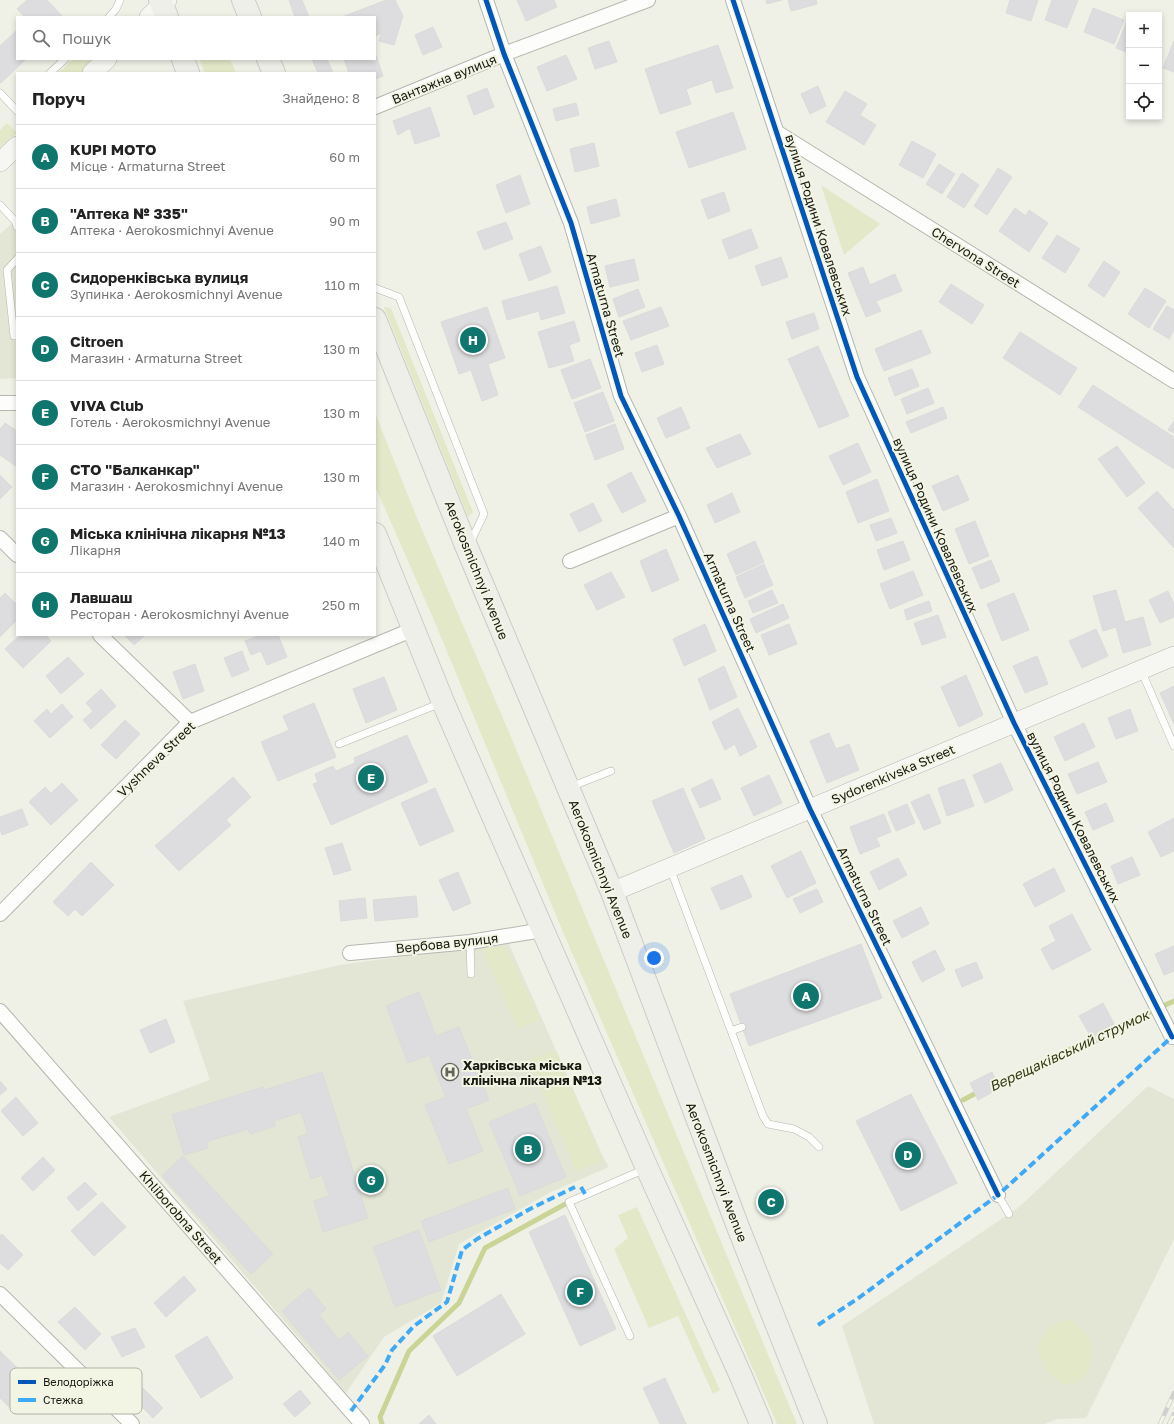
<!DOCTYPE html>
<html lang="uk">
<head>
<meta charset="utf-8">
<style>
  :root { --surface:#fff; --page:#f6f6f6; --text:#222; --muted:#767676; --line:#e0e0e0; --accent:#0f766e }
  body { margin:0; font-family:"Golos Text",sans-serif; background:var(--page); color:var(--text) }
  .controls { position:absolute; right:12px; top:12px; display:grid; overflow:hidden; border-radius:0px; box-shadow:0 2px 6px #0003 }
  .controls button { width:36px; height:36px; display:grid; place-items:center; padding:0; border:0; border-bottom:1px solid var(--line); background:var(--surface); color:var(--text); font:20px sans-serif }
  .you { position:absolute; left:654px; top:958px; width:14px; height:14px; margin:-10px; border:3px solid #fff; border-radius:50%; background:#1a73e8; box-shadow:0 0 0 6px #1a73e833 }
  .badge { display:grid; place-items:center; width:26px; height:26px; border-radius:50%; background:var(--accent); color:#fff; font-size:13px; font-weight:700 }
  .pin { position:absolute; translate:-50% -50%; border:2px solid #fff; box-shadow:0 1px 4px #0006 }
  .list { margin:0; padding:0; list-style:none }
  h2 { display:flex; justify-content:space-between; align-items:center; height:52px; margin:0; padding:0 16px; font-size:17px }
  h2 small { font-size:13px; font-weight:400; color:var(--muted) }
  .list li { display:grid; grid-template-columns:26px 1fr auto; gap:12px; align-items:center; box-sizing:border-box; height:64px; padding:0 16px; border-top:1px solid var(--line) }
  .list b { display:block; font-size:15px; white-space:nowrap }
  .list p { margin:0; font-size:13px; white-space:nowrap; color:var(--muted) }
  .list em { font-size:13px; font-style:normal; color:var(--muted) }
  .icon { flex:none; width:22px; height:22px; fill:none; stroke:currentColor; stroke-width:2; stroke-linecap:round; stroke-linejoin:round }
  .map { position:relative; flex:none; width:1174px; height:1424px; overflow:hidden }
  .search { position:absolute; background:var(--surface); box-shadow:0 2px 6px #0003; left:16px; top:16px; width:360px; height:44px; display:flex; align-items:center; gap:10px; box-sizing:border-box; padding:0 14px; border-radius:0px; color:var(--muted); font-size:15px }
  .panel { position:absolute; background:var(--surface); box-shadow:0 2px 6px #0003; left:16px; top:72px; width:360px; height:564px; border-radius:0px }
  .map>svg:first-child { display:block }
  .built { fill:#e3e6d5 }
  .green { fill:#e3e9c8 }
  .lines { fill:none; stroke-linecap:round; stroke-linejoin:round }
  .stream { stroke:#cbd497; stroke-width:5 }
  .building { fill:#dddddf; stroke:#dbdbda }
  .lane-casing { stroke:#b5b7af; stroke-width:8 }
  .street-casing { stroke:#b5b7af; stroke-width:16 }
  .secondary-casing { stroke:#b5b7af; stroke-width:20 }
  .primary-casing { stroke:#cbccc7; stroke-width:24 }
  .lane { stroke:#fdfdfb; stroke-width:7 }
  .street { stroke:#fdfdfb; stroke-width:14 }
  .secondary { stroke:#f6f6f2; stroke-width:19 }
  .primary { stroke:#efefea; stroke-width:22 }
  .rail-casing { stroke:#d0d1ce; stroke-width:4.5 }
  .rail { stroke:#f2f5e3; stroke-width:3; stroke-dasharray:9; stroke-linecap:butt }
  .quiet { stroke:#3fa9f5; stroke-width:4; stroke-dasharray:8 4; stroke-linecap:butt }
  .cycleway-casing { stroke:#f2f5e3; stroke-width:8 }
  .cycleway { stroke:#0057b8; stroke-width:5 }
  .labels { text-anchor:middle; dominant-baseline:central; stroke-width:4; stroke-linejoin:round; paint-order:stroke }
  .street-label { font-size:13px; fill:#171811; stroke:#f2f5e3 }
  .poi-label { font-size:13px; font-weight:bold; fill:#171811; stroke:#f2f5e3; text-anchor:start }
  .water-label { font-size:14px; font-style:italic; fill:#353916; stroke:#f2f5e3 }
  .key { fill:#f2f5e3; stroke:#b0b3a4; stroke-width:1 }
  .key-label { font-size:11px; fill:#171811 }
</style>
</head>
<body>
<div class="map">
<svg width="1174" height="1424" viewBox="0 0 1174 1424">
  <rect width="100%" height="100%" fill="#eff1e7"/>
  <path class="built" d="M17,219V378L0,379V234Z
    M508,942L604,1159L609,1167L551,1192L459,1244L441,1303L384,1337L346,1393L109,1117L210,1080L183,1001L340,965Z
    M1148,1086L1174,1099V1239L1086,1418L1057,1419L1045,1424H874L842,1326L1018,1208Z"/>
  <path class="green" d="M73,59H96L82,73H58Z
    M199,59H230L236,73H205Z
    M7,123L17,133L0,147V130Z
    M821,185L880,224L844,255Z
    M384,307L391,308L473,512L468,517Z
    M375,413L417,518L506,725L797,1424H777L565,937L436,625L375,486Z
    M506,946L540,1020L518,1029L482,949Z
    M556,1050L603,1161L576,1172L529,1059Z
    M637,1207L720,1390L713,1394L678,1316L649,1328L614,1249L628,1238L618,1215Z
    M1070,1320L1085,1332L1092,1345L1091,1360L1087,1373L1079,1382L1063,1385C1047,1373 1042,1364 1038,1345C1047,1328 1051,1323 1070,1320Z"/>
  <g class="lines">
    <path class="stream" d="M1111,1030L1174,1001
      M993,1086L1098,1036
      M963,1100L980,1091
      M382,1424L380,1417L409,1351L459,1303L485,1248L569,1202"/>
  </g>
  <path class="building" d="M27,0H47L63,17H25L17,9Z
    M289,0H302L309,17H295Z
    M386,0H395L403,16L394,45L379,41L382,33L375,36V17H342Z
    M517,0H554L557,7L526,21Z
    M766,0H782L767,4Z
    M788,0H816L817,4L791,11Z
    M1010,0H1038L1031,21L1006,13Z
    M1052,0H1078L1067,28L1045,20Z
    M1093,8L1124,20L1114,44L1084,32Z
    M1127,21L1129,22V53L1116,48Z
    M433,27L442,47L423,55L415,35Z
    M17,30V59H26L1,83L0,82V46Z
    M609,41L617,62L595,69L588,48Z
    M1174,41V72L1163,68Z
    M718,45L733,88L716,93L712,80L686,89L691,104L660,114L645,69Z
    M375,53L383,76L375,79V73H349L344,59H375Z
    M566,55L577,79L547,91L537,67Z
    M312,59H327L333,73H318Z
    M818,86L826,106L810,114L801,94Z
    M487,88L494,107L474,115L467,96Z
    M845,91L867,104L860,115L876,125L864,145L826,122Z
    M576,103L579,115L556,121L553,109Z
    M430,107L440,136L415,144L410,128L398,135L393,121Z
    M733,112L746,149L689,168L676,132Z
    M912,141L936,154L923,178L899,165Z
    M594,143L599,166L575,172L570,149Z
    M939,164L955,174L942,194L926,184Z
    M998,168L1012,177L987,215L974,206Z
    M962,173L979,185L964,208L947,197Z
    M520,175L530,204L506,213L496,185Z
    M724,192L730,211L708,219L701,200Z
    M616,199L620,216L591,224L587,207Z
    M1015,208L1026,216L1029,210L1048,223L1029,252L999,231Z
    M506,222L513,239L484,250L477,232Z
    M751,229L758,248L729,259L722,240Z
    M1057,235L1080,249L1065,273L1042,258Z
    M541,246L551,272L529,281L519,254Z
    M781,257L788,277L762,286L755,266Z
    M634,259L639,280L610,287L605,266Z
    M1104,261L1120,272L1104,297L1088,286Z
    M863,267L870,285L895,274L902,291L876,301L881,311L866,317L848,273Z
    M951,284L984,305L972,324L939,302Z
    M557,286L565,313L541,320L539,311L507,320L502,301Z
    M1145,288L1166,301L1149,328L1128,314Z
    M638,289L645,307L619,317L613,299Z
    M1167,306L1174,310V330L1169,339L1153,329Z
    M487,307L505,358L488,364L498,395L482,401L471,370L459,374L441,322Z
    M661,307L669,326L631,340L623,321Z
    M814,313L819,329L792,339L786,322Z
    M574,321L580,341L569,345L574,361L549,368L538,332Z
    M921,330L931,353L884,371L875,349Z
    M1020,332L1077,368L1060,395L1003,358Z
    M657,345L664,364L642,372L635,353Z
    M818,346L849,416L819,428L788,359Z
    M590,359L601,388L572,399L561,370Z
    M912,369L919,386L895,396L888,378Z
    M1093,385L1174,437V469L1078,407Z
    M928,388L934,403L907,414L901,399Z
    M603,392L614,421L585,432L574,403Z
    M681,407L690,428L666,438L657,418Z
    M943,407L947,418L911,433L906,422Z
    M1174,421V433L1168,430Z
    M5,423L17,431V467L0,455V429Z
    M615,424L624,449L595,460L586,435Z
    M740,434L751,454L717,468L706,448Z
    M858,443L871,472L843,485L829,456Z
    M1117,446L1145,483L1127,497L1098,459Z
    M631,472L646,501L622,513L607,485Z
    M0,475L12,487L0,499Z
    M958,475L969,500L943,511L932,486Z
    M877,479L889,511L858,523L846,492Z
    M1157,491L1174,510V548L1138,508Z
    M732,493L740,512L715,523L707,505Z
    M593,503L602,521L579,532L570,514Z
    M891,518L897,533L876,541L870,525Z
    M975,521L989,556L969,564L955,529Z
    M755,541L764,562L736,575L727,554Z
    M903,541L910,560L884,570L877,550Z
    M666,549L679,580L652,592L640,561Z
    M991,560L1000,581L981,589L972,568Z
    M764,564L773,585L745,598L736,577Z
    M913,571L923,595L890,609L880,584Z
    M611,572L625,597L597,610L584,585Z
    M772,590L778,603L753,613L748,601Z
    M1116,590L1125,622L1143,617L1151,645L1123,653L1116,627L1103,631L1093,596Z
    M1168,591L1174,604V617L1160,623L1149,600Z
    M5,593L17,605V620L0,637V598Z
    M1014,593L1029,630L1002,641L987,604Z
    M929,601L932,611L907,620L904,610Z
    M783,604L789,618L756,633L750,619Z
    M938,615L946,637L922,645L914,623Z
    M705,624L716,651L684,666L673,639Z
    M789,624L797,644L769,655L761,635Z
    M1096,629L1108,656L1082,668L1069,641Z
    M20,635H46L51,641L23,668L5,649Z
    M124,635H145L134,645Z
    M260,635H278L287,657L267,665L261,651L251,655L245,641Z
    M242,651L249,670L232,677L224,658Z
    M1037,656L1048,684L1025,693L1013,666Z
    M68,657L84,674L61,694L46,676Z
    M195,664L204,691L183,699L173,672Z
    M724,666L737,697L710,710L698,679Z
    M966,675L983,715L959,727L941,687Z
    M384,677L397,710L366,723L353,689Z
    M1174,686V724L1160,693Z
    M101,689L116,706L91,729L83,720L93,711L86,703Z
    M314,703L336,757L278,781L261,742L289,730L283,716Z
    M62,704L73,717L50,738L34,721L47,709L51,714Z
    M738,708L757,747L740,756L735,744L725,750L712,722Z
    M1130,709L1138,731L1116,739L1108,718Z
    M125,720L140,734L116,759L101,745Z
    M1084,723L1095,747L1065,761L1054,737Z
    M829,733L836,749L849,744L859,770L827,783L810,741Z
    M407,735L428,782L331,825L313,784L318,782L315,774L333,766L336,771L355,763L354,758Z
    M1098,762L1107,782L1077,794L1068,774Z
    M1001,763L1013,790L985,803L973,775Z
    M769,775L782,803L754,816L741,788Z
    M233,777L251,797L226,820L231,825L179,871L155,846Z
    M712,779L721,799L700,808L691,789Z
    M964,779L974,806L947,816L938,788Z
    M62,783L78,800L51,825L29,802L45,787L51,793Z
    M435,788L454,831L420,846L401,803Z
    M683,788L705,839L674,853L652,801Z
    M929,794L941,823L924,830L911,802Z
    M1106,803L1114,821L1093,830L1085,812Z
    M907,804L915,823L896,831L888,812Z
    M22,809L28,825L2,835L0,829V817Z
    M884,814L891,832L876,838L880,846L860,854L850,827Z
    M1174,818V851L1161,857L1148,832Z
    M342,843L351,870L334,875L325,848Z
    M801,851L816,883L787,898L771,866Z
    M1132,857L1140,875L1118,884L1111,866Z
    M898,858L907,875L879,890L870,872Z
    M91,862L114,885L82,916L75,909L68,916L53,902Z
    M1054,868L1065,891L1035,907L1023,884Z
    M458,872L471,903L453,911L439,880Z
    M742,875L752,897L721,910L711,888Z
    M817,889L823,902L800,913L793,899Z
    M416,896L418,917L375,921L373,900Z
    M365,898L367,918L341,921L339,901Z
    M921,907L929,924L902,938L893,921Z
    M1072,914L1091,950L1052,970L1041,949L1056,941L1049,926Z
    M861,944L882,998L749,1046L730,994Z
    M1174,946V971L1164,975L1155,954Z
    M935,950L945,970L922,982L912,962Z
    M976,962L983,978L962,987L955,970Z
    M419,992L436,1036L459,1027L489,1100L466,1109L483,1151L449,1164L425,1105L446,1097L429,1055L408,1063L386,1006Z
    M1103,1003L1118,1031L1095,1044L1079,1016Z
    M166,1019L175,1042L150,1053L140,1030Z
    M322,1072L368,1218L323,1232L314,1201L329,1196L322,1175L311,1179L298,1137L308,1134L301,1112L274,1121L275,1126L250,1134L248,1129L206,1142L208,1148L184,1155L172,1115L263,1087L264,1090Z
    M992,1072L1000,1088L978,1100L970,1083Z
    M0,1081L7,1089L0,1095Z
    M911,1094L957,1183L901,1211L856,1121Z
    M16,1097L38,1123L23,1136L1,1111Z
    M535,1103L566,1177L520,1196L489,1122Z
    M183,1156L273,1254L251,1274L162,1176Z
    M43,1157L55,1170L33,1191L21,1178Z
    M85,1182L97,1194L78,1211L67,1198Z
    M508,1188L515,1209L429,1242L421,1221Z
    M102,1202L126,1227L94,1256L71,1231Z
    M565,1215L616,1329L580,1346L529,1232Z
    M419,1230L441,1290L395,1307L373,1247Z
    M2,1234L23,1255L8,1270L0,1263V1236Z
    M184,1276L196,1290L166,1317L154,1303Z
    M309,1288L326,1309L319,1315L339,1340L348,1332L368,1356L339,1380L282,1311Z
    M501,1294L525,1334L457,1376L433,1336Z
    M75,1307L101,1334L85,1350L58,1322Z
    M135,1328L145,1347L122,1357L111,1337Z
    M207,1336L233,1378L201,1398L175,1356Z
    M0,1351L40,1390L16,1414L0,1398Z
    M665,1378L686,1424H660L643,1388Z
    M143,1388L163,1408L153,1418L133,1398Z
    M300,1390L311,1403L295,1417L283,1404Z
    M429,1415L436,1424H419Z"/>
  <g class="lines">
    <defs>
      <path id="lane" d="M109,17L116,9L120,0
        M50,73L65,59
        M0,93L17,111
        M0,205L15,221L17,227
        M375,288L399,297L484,514L470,543
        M14,336L7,270L17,259
        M1141,670L1174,746
        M339,744L441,703
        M570,787L611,771
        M670,868L763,1116L768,1124L794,1129L809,1137L819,1147
        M470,942L471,974
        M731,1031L742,1027
        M998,1195L1009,1214
        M630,1336L569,1202L645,1169"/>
      <path id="street" d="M486,0L504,54L571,223L621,396L679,516L810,809L998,1195
        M733,0L857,377L1014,723L1172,1037
        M375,107L504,54L648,0
        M778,133L1174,381
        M0,403H17
        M0,538L17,555
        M570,561L679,516
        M100,635L190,722
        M0,914L190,722L414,629
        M350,953L470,942L543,930
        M0,1011L362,1424
        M0,1294L132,1424"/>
      <path id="secondary" d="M149,17L167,0
        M92,73L107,59
        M0,162L17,146
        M612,892L1174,656"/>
      <path id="primary" d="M160,0L167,17
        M243,0L250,17
        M183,59L188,73
        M268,59L274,73
        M375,319L467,548L612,892L738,1227L816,1424
        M375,534L443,702L647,1168L740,1374L761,1424"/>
    </defs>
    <use href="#lane" class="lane-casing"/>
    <use href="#street" class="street-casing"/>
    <use href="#secondary" class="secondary-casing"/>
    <use href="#primary" class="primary-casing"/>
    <use href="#lane" class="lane"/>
    <use href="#street" class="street"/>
    <use href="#secondary" class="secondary"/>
    <use href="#primary" class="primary"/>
    <defs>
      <path id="rail" d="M1160,1424L1174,1393
        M1169,1424L1174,1414"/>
    </defs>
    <use href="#rail" class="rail-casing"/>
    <use href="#rail" class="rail"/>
    <path class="quiet" d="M581,1187L585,1194
      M818,1325L860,1297L998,1195L1174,1035
      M351,1411L385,1365L392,1350L414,1326L447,1302L462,1250L477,1239L530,1209L575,1187"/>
    <defs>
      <path id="cycleway" d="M486,0L504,54L571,223L621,396L679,516L810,809L998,1195
        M733,0L857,377L1014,723L1172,1037"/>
    </defs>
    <use href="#cycleway" class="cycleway-casing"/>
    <use href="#cycleway" class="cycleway"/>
  </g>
  <defs>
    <symbol id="hospital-ring" viewBox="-11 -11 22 22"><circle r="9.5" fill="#f2f5e3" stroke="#63645c" stroke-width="1.5"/><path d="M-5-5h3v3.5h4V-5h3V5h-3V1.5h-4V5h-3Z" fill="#63645c"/></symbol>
  </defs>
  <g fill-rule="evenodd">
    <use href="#hospital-ring" x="440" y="1062" width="20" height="20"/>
  </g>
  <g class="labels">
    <g class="street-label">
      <text transform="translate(444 79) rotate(-22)">Вантажна вулиця</text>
      <text transform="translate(819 225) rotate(72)">вулиця Родини Ковалевських</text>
      <text transform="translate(976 257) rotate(32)">Chervona Street</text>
      <text transform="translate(606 305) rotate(74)">Armaturna Street</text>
      <text transform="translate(936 525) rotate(66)">вулиця Родини Ковалевських</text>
      <text transform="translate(477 570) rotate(68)">Aerokosmichnyi Avenue</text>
      <text transform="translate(730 602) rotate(66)">Armaturna Street</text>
      <text transform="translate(156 759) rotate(-44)">Vyshneva Street</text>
      <text transform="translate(893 774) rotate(-23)">Sydorenkivska Street</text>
      <text transform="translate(1074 817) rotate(63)">вулиця Родини Ковалевських</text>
      <text transform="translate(601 869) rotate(68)">Aerokosmichnyi Avenue</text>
      <text transform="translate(865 896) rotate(64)">Armaturna Street</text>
      <text transform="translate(447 943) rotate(-6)">Вербова вулиця</text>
      <text transform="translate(717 1172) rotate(69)">Aerokosmichnyi Avenue</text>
      <text transform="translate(181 1217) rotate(49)">Khliborobna Street</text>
    </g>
    <g class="poi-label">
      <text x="463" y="1065">Харківська міська<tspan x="463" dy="15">клінічна лікарня №13</tspan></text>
    </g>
    <g class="water-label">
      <text transform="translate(1069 1050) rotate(-25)">Верещаківський струмок</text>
    </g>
  </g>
  <rect x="10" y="1368" width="132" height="46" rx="6" class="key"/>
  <rect x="18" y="1380" width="18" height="4" fill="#0057b8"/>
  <rect x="18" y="1398" width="18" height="4" fill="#3fa9f5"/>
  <g class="key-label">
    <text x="43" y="1386">Велодоріжка</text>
    <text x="43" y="1404">Стежка</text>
  </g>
</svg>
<div class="controls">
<button>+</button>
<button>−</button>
<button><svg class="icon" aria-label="locate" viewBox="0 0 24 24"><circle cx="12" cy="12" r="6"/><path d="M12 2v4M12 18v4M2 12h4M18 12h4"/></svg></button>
</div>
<div class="you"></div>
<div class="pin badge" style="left:806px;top:996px">A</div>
<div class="pin badge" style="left:528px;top:1149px">B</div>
<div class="pin badge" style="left:771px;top:1202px">C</div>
<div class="pin badge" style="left:908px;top:1155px">D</div>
<div class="pin badge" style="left:371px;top:778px">E</div>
<div class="pin badge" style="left:580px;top:1292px">F</div>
<div class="pin badge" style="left:371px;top:1180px">G</div>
<div class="pin badge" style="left:473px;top:340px">H</div>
<div class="search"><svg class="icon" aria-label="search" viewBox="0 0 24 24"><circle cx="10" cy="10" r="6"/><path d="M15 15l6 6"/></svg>Пошук</div>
<section class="panel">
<h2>Поруч<small>Знайдено: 8</small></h2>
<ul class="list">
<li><span class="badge">A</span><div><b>KUPI MOTO</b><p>Місце · Armaturna Street</p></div><em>60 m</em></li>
<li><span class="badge">B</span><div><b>&quot;Аптека № 335&quot;</b><p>Аптека · Aerokosmichnyi Avenue</p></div><em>90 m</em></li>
<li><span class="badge">C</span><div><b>Сидоренківська вулиця</b><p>Зупинка · Aerokosmichnyi Avenue</p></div><em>110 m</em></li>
<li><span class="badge">D</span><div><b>Citroen</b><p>Магазин · Armaturna Street</p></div><em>130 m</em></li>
<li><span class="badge">E</span><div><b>VIVA Club</b><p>Готель · Aerokosmichnyi Avenue</p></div><em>130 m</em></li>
<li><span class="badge">F</span><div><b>СТО &quot;Балканкар&quot;</b><p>Магазин · Aerokosmichnyi Avenue</p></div><em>130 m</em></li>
<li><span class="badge">G</span><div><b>Міська клінічна лікарня №13</b><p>Лікарня</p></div><em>140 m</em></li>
<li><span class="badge">H</span><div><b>Лавшаш</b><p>Ресторан · Aerokosmichnyi Avenue</p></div><em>250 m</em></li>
</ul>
</section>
</div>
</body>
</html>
